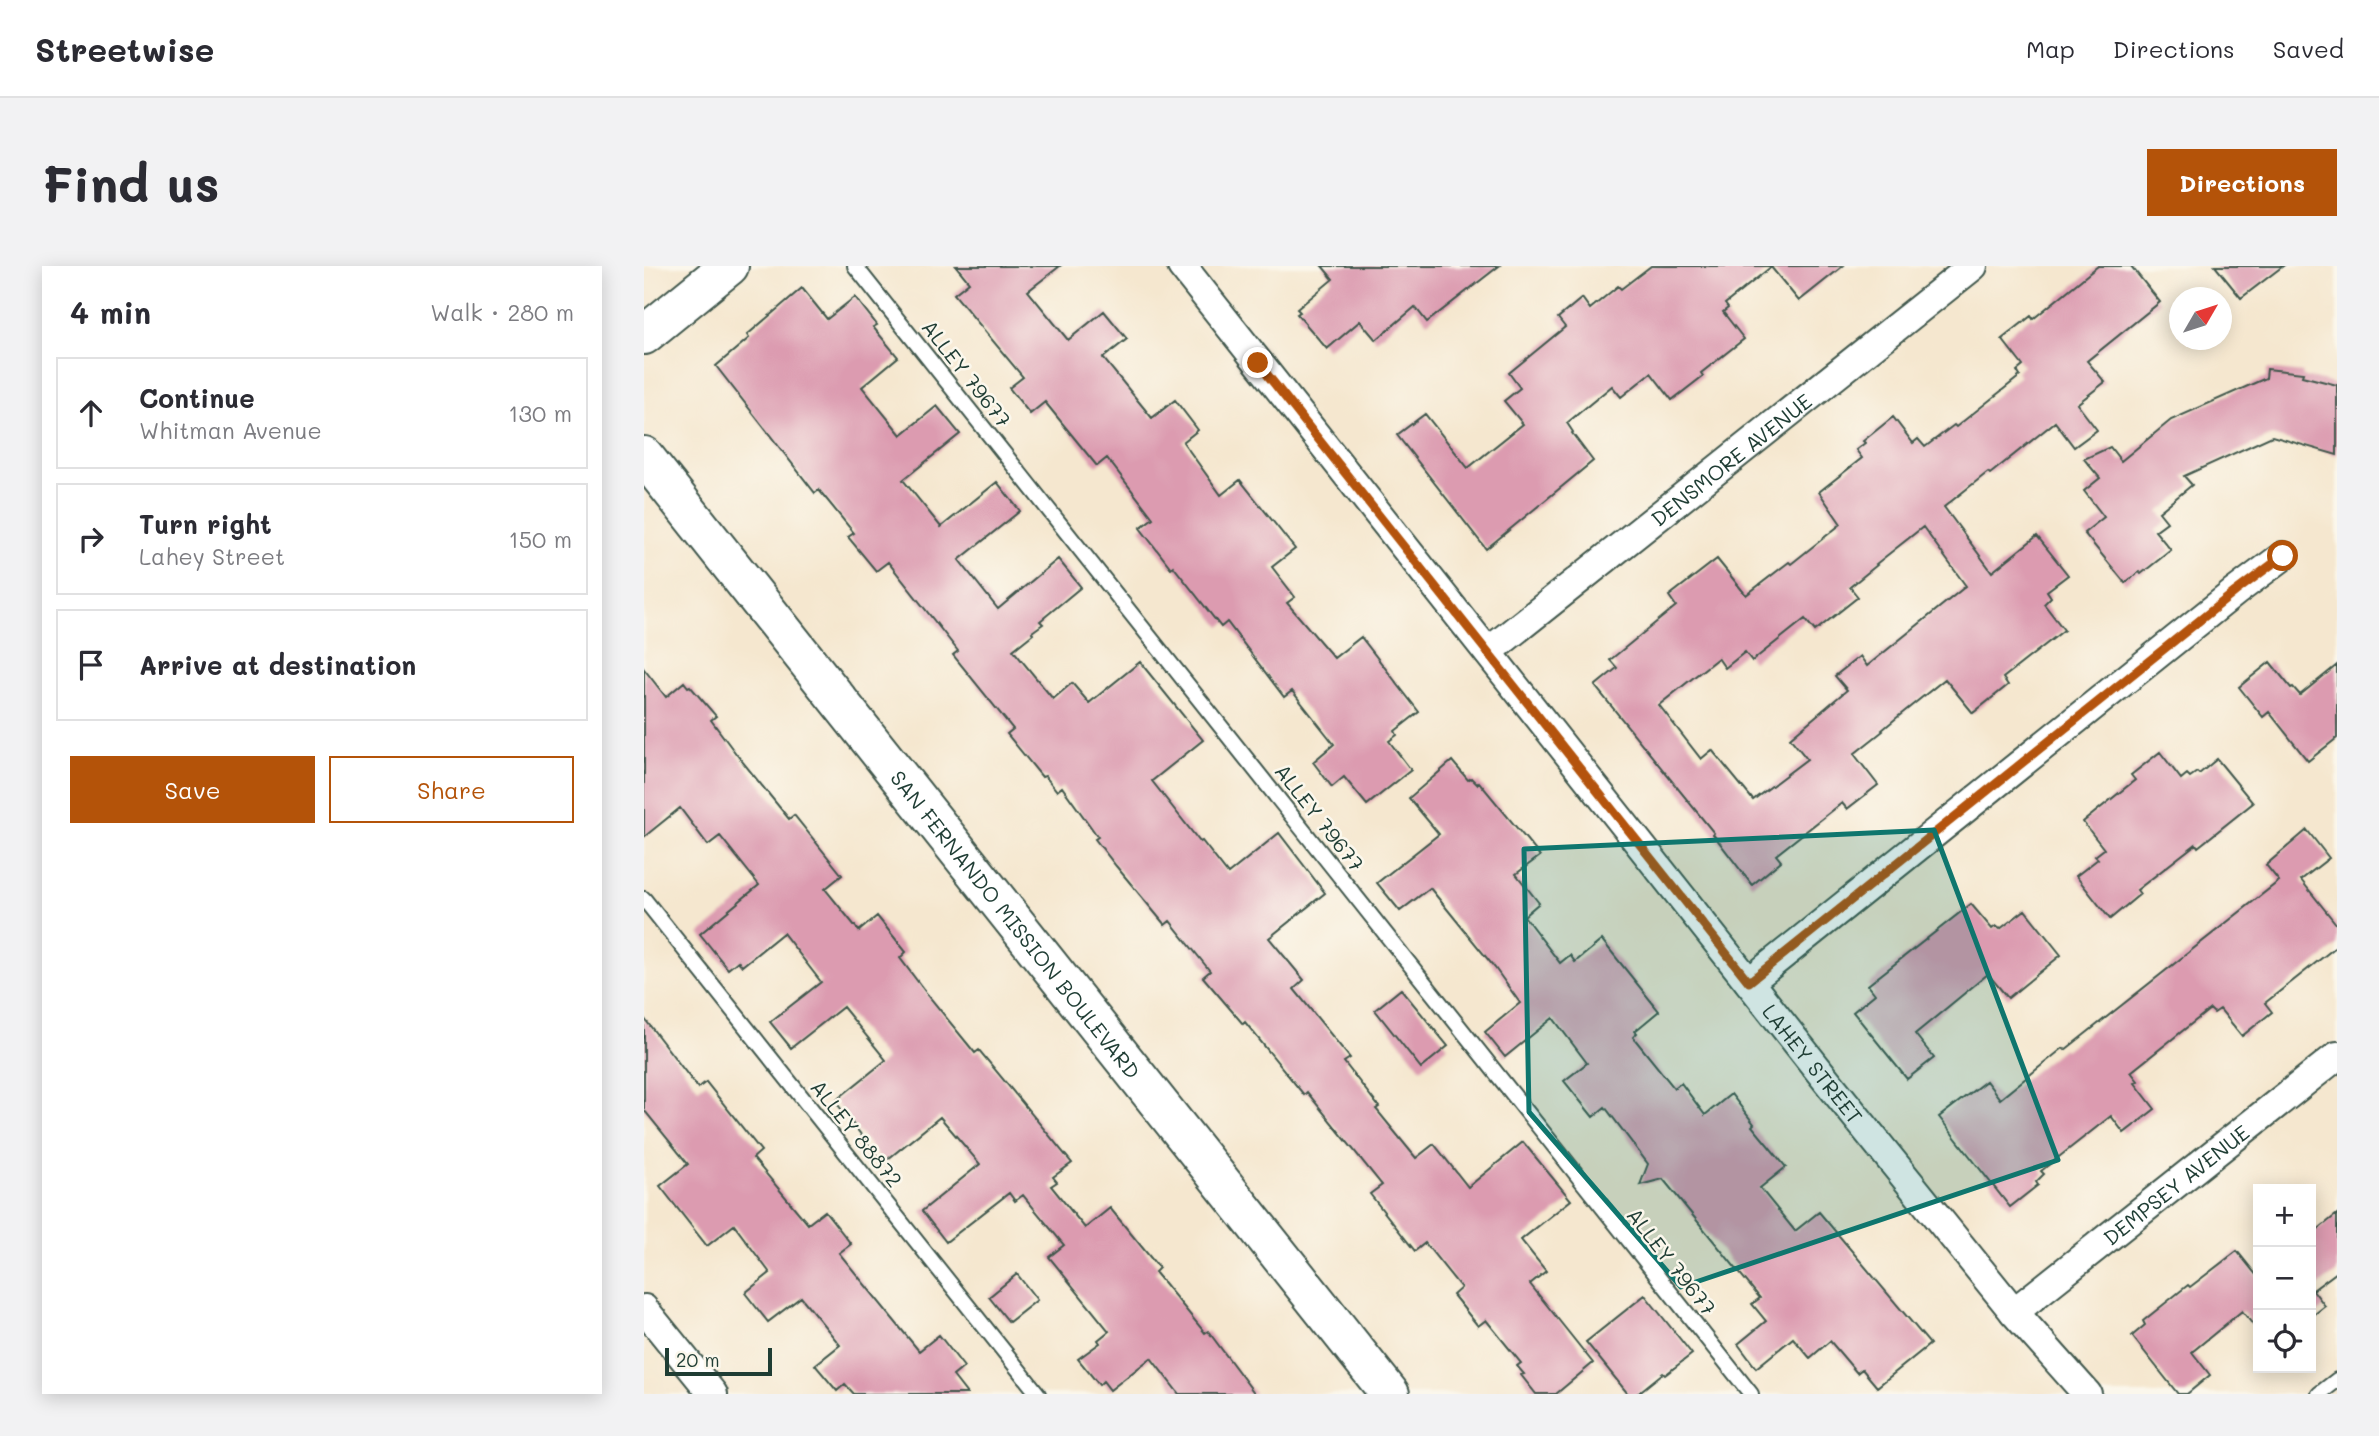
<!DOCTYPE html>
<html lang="en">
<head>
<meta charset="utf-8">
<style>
  :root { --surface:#fff; --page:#f2f2f3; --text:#2b2b33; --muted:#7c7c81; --line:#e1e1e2; --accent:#b45309 }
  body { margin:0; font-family:Mali,sans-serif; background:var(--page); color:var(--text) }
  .controls { position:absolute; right:21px; bottom:21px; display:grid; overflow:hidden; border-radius:0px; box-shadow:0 4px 18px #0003 }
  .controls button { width:63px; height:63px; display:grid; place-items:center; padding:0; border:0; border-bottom:2px solid var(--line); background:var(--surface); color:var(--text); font:35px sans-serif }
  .compass { position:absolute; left:1525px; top:21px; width:63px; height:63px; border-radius:50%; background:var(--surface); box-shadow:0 4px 18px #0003; rotate:51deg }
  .scale { position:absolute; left:21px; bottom:18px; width:107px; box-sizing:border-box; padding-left:7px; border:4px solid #1f3d34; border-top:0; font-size:19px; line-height:24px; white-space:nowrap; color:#1f3d34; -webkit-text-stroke:5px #fbf7ec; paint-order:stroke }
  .stop { position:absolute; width:21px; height:21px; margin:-16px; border:5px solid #b45309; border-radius:50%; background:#fff }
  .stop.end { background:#b45309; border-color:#fff; box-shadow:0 2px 7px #0008 }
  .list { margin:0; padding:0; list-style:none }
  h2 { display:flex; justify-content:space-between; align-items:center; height:91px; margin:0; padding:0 28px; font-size:30px }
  h2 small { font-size:23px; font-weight:400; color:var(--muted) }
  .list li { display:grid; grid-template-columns:46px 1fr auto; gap:21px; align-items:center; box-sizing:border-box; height:112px; margin:0 14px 14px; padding:0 14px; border:2px solid var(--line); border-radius:0px }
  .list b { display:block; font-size:26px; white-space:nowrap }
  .list p { margin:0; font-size:23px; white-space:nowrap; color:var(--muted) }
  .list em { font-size:23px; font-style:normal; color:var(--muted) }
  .actions { display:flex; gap:14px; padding:21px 28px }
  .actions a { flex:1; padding:16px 0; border:2px solid var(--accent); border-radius:0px; text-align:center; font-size:24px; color:var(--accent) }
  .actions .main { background:var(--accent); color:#fff }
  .icon { flex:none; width:38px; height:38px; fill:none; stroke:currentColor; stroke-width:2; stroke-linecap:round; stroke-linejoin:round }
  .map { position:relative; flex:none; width:1693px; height:1128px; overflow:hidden; border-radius:0px }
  header { display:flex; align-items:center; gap:42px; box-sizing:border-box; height:98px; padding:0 35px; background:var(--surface); border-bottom:2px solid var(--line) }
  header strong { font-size:33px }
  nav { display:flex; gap:38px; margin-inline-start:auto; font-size:24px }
  .intro { display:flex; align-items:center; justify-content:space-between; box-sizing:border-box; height:168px; padding:0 42px }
  h1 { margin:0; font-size:49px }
  .button { padding:18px 32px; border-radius:0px; background:var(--accent); color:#fff; font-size:24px; font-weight:700 }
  main { display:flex; gap:42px; padding:0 42px }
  aside { flex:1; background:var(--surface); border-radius:0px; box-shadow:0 4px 18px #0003 }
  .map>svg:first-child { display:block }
  .building { fill:#dc9bb0; fill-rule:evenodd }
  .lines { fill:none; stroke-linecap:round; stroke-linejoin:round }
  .lane-casing { stroke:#3f564b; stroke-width:18 }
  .street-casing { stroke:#3f564b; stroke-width:32 }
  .secondary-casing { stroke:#3f564b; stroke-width:42 }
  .lane { stroke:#fff; stroke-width:14 }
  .street { stroke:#fff; stroke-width:28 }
  .secondary { stroke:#fff; stroke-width:38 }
  .route { stroke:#b45309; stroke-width:9 }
  .marked { fill:#0f766e; fill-opacity:0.2; stroke:#0f766e; stroke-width:5; stroke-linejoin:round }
  .labels { text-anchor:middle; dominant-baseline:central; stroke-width:5; stroke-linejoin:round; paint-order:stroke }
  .street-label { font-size:21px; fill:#1f3d34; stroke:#fbf7ec }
</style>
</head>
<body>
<header>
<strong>Streetwise</strong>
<nav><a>Map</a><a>Directions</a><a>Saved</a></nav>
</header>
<div class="intro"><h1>Find us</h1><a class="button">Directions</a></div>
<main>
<aside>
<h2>4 min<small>Walk · 280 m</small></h2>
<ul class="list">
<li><svg class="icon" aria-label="ahead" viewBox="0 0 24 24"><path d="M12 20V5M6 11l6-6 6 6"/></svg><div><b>Continue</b><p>Whitman Avenue</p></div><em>130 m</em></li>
<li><svg class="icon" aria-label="right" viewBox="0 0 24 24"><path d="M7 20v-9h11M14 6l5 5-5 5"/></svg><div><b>Turn right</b><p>Lahey Street</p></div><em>150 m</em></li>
<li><svg class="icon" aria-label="arrive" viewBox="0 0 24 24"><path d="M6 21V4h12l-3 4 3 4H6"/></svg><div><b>Arrive at destination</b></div></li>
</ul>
<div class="actions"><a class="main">Save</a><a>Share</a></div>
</aside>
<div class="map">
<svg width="1693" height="1128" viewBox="0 0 1693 1128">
  <rect width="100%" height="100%" fill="#fbf7ec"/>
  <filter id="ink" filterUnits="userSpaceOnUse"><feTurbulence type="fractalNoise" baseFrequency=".0143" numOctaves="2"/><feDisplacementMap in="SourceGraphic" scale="14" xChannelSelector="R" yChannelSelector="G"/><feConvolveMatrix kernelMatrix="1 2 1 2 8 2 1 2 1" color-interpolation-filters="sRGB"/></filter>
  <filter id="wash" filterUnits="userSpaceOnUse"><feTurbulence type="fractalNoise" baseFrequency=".00686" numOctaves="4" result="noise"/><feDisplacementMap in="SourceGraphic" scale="28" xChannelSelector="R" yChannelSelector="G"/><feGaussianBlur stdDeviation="1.57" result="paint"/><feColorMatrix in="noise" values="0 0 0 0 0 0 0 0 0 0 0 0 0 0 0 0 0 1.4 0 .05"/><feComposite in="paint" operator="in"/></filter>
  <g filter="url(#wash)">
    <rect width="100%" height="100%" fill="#f5e7cf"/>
    <g id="blocks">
      <path class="building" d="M312,0H416L384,25L424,74L460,45L483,73L459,92L508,152L531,134L554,164L539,176L577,229L596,214L651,283L628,301L651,331L643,337L690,392L717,371L775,446L751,465L753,469L745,475L767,504L723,539L700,511L688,521L669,496L690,478L648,425L640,431L583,356L577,361L529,300L527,302L496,262L509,252L463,192L453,200L401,136L386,148L365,122L379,111L310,28L325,16Z
        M678,0H855L783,56L771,41L732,74L716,55L683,83L653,48L656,46L653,43L689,13Z
        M1007,0H1199L1155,35L1127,1L1081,38L1084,42L1079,46L1100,73L1057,107L1059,110L1028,134L1007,107L977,131L968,120L923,157L929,166L928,167L949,195L842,283L753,169L781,148L824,202L879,158L860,135L876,122L865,107L921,61L914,52L938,32L946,43L974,20L977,23Z
        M1454,0H1487L1516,36L1443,95L1461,116L1433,138L1453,164L1430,181L1411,156L1346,208L1344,206L1300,241L1348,306L1393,270L1424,309L1403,325L1407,331L1400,338L1420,364L1359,412L1364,419L1329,447L1301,413L1256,449L1238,464L1239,465L1210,488L1234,519L1203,543L1198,537L1132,589L1137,595L1108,619L1069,568L1070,567L951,420L973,402L966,394L1032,340L1025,330L1073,293L1102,329L1145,296L1147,298L1197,258L1175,226L1218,192L1212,184L1221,177L1219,175L1249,151L1269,177L1274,173L1281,181L1310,159L1312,161L1376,110L1373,105L1379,100L1358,73L1387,50L1389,53ZM1279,261L1322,320L1223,400L1216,390L1191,410L1203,424L1146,472L1163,493L1109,534L1068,484L1057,493L1015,439L1074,392L1081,402L1101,386L1108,395L1161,353L1171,365L1214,331L1206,321L1233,299L1232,298Z
        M1571,0H1639L1597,32Z
        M158,22L183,53L211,31L233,59L229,61L254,91L218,121L257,169L293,140L316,168L259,214L297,261L353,216L376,245L315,294L354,343L414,293L437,321L396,355L399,358L388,366L389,368L369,384L409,433L428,417L445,437L496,396L559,474L508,515L556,576L558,575L584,608L635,567L681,627L625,672L660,714L650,723L706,792L700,796L735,841L732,843L772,892L790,878L824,921L879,876L927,934L877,974L902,1005L886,1018L949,1097L912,1128H892L877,1109L880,1108L873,1100L877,1097L842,1054L834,1060L809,1029L817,1022L781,977L771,985L726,928L738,919L663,826L660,829L601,756L599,758L559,711L566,705L526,655L521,659L472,600L451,573L454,571L418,521L413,525L401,510L398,511L363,468L369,463L309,389L314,385L244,296L232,305L204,271L210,267L175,224L171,227L72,100L105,72L103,69Z
        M1623,103L1659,107L1658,110L1693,119V189L1628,170L1540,210L1548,219L1515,246L1523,256L1511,265L1527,284L1497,308L1495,306L1481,317L1440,267L1460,251L1440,225L1456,212L1440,193L1466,181L1477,195L1527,154L1622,112Z
        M1626,396L1647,422L1649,421L1656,429L1693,399V472L1664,495L1625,446L1619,451L1595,421Z
        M0,403L22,431L40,416L44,421L46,420L72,450L67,454L93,489L145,553L150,549L198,609L181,623L215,665L233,650L262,686L256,692L283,728L331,787L335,784L428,897L409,911L413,916L407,920L441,962L466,942L515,1002L511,1006L561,1067L564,1065L611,1128H535L507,1092L466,1124L459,1115L455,1119L434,1093L456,1077L454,1074L465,1065L405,991L420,979L379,929L371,935L365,927L302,976L278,945L336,898L296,851L239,897L191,835L242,794L199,741L147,782L126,756L177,716L139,667L98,700L94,695L84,703L56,668L115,619L76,570L64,579L36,542L0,571Z
        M1516,486L1537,513L1543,508L1546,511L1553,506L1555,508L1573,493L1609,537L1554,581L1552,578L1493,624L1496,628L1466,653L1432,610L1454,593L1451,590L1460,583L1439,556L1491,514L1487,509Z
        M808,495L824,514L827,512L833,518L835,516L896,590L872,608L895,637L880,650L916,697L926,689L931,696L958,674L1015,745L991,765L993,767L989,771L1030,822L1037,817L1061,849L1087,828L1110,858L1108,860L1142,901L1116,922L1151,965L1175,946L1286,1078L1233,1121L1218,1103L1213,1107L1186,1075L1166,1092L1149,1072L1112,1102L1094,1078L1122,1055L1108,1038L1116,1032L1019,913L996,919L1004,898L961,841L949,851L920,815L943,797L909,752L861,791L841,766L876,737L851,702L786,622L756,645L733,617L795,568L765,532Z
        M1663,564L1685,592L1657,614L1693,659V680L1621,737L1628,746L1598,770L1576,743L1570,747L1566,743L1487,806L1494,815L1491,817L1511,843L1480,867L1467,850L1397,905L1400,908L1392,916L1394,919L1366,941L1295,851L1342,815L1356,833L1419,782L1421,784L1635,615L1622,599Z
        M1327,638L1348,663L1352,660L1356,663L1381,644L1417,689L1364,732L1344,708L1271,768L1290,792L1263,813L1209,746L1231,728L1224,719Z
        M757,723L804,780L777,802L731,744Z
        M0,752L54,822L62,816L117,885L109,892L164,958L181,945L207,978L195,987L275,1085L295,1069L320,1101L309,1110L323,1128H210L201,1118L193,1125L171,1099L196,1079L157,1031L124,1056L101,1027L126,1007L90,959L63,980L16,920L44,898L0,844Z
        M1693,948V1006L1669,1024L1681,1040L1667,1051V969Z
        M1593,985L1614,1011V1065L1598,1045L1548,1086L1566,1109L1543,1128H1534L1488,1070L1501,1059L1499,1055L1544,1019L1546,1021Z
        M373,1008L393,1034L365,1056L345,1031Z
        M1001,1029L1048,1088L1021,1109L1019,1107L993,1128H984L942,1076Z"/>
    </g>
  </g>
  <g filter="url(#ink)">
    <use href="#blocks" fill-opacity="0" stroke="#3f564b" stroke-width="2"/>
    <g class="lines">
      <defs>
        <path id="lane" d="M211,0L1107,1128
          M0,633L394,1128
          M1675,1128L1693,1114"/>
        <g id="street">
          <path id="s1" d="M538,0L1184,816L1370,1046L1443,1128"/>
          <path id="s2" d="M844,386L1329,0"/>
          <path d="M1105,716L1591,326L1639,290"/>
          <path d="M0,1043L69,1128"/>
          <path id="s3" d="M1370,1046L1693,790"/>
        </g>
        <g id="secondary">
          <path d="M0,69L85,0"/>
          <path id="s4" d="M0,190L746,1128"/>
        </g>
      </defs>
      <use href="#lane" class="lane-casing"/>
      <use href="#street" class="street-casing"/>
      <use href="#secondary" class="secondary-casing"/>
      <use href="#lane" class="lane"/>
      <use href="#street" class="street"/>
      <use href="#secondary" class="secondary"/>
    </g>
  </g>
  <g class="lines" filter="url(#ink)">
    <path class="route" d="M614,97L1105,716L1591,326L1639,290"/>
  </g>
  <path class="marked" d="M1290,564L1414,894L1037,1021L885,846L880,583Z"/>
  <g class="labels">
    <g class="street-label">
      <text transform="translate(323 107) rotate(52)">ALLEY 79677</text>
      <text stroke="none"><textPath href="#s2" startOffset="310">DENSMORE AVENUE</textPath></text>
      <text transform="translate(676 551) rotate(52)">ALLEY 79677</text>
      <text stroke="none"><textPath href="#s4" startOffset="598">SAN FERNANDO MISSION BOULEVARD</textPath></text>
      <text stroke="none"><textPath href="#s1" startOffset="1017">LAHEY STREET</textPath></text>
      <text transform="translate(213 867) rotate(51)">ALLEY 88872</text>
      <text stroke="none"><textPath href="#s3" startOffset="206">DEMPSEY AVENUE</textPath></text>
      <text transform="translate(1028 995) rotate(52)">ALLEY 79677</text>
    </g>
  </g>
</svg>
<div class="controls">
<button>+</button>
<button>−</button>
<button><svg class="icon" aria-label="locate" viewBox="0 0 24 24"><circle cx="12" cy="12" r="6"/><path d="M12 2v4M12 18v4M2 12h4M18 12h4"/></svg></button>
</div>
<svg class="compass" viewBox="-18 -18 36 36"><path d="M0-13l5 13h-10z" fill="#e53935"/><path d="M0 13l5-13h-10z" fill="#7c7c81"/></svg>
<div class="scale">20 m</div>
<div class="stop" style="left:1639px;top:290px"></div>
<div class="stop end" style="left:614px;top:97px"></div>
</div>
</main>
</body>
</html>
